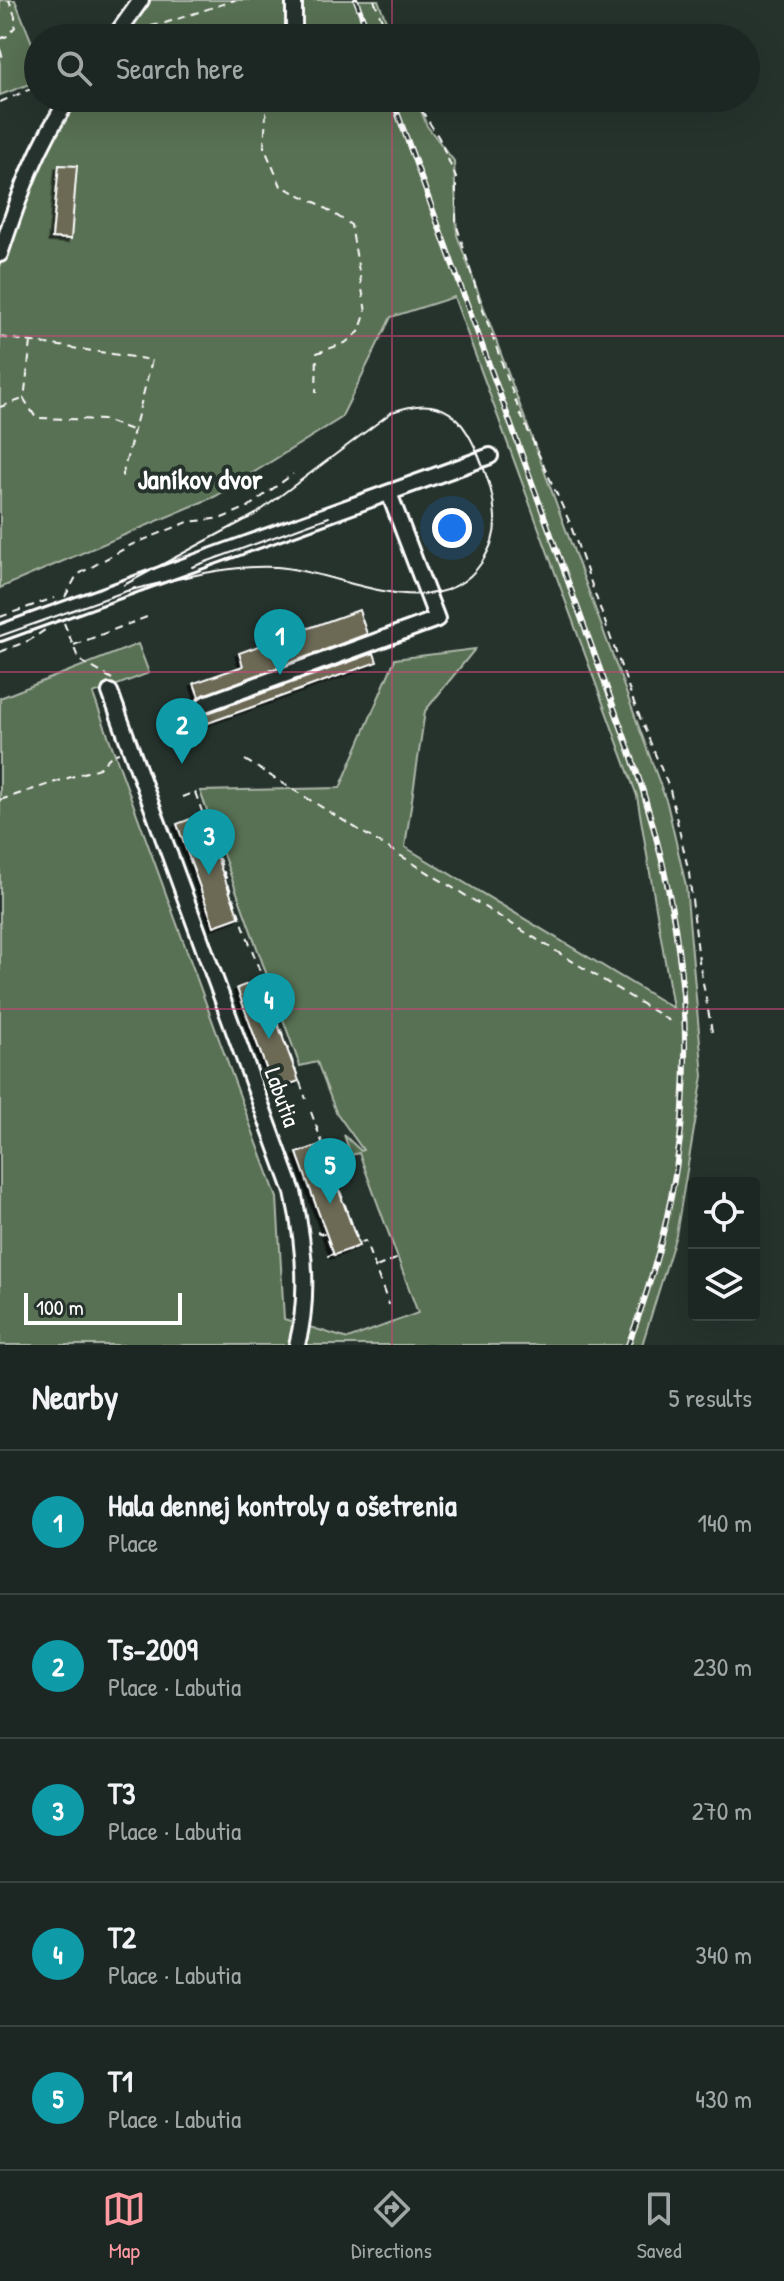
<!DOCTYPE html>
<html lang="en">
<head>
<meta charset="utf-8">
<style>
  :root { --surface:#1c2622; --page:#252e2a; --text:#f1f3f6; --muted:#a0a5a5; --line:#3a4340; --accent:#ff9aa2 }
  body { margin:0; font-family:"Patrick Hand",sans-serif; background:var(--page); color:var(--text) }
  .controls { position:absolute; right:24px; bottom:24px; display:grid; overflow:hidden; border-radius:8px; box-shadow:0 8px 32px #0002 }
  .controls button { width:72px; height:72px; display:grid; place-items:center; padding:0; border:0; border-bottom:2px solid var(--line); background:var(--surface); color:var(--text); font:40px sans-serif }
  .scale { position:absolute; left:24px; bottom:20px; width:158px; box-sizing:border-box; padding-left:8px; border:4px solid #fff; border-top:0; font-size:22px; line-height:28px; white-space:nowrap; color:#fff; -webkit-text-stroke:6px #26332d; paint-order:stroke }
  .you { position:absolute; left:452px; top:528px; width:28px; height:28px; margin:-20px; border:6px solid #fff; border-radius:50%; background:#1a73e8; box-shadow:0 0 0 12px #1a73e833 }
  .badge { display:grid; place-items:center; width:52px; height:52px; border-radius:50%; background:var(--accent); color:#fff; font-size:26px; font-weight:700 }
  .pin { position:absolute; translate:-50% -66px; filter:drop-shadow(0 2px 4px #0008) }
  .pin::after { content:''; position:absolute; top:42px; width:28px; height:24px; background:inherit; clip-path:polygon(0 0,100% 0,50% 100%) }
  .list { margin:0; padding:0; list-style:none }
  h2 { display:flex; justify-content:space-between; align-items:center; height:104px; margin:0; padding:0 32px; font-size:34px }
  h2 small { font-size:26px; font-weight:400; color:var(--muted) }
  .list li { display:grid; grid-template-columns:52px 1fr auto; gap:24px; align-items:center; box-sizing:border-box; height:144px; padding:0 32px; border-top:2px solid var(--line) }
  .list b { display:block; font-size:30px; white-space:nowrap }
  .list p { margin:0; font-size:26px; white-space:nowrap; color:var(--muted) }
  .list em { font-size:26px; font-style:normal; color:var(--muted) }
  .icon { flex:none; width:44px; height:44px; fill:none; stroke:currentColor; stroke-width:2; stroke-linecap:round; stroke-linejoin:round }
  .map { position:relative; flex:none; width:784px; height:1345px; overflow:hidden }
  .search { position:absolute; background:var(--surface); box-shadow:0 8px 32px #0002; left:24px; right:24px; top:24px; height:88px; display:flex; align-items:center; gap:20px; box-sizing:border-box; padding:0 28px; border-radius:44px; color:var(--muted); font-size:30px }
  .sheet { height:824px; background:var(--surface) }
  nav { display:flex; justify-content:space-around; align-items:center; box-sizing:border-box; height:112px; border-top:2px solid var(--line); background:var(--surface); font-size:22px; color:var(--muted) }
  nav a { display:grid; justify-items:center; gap:4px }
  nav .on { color:var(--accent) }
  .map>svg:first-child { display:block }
  .green { fill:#586f53; stroke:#acb7a9; stroke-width:2 }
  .building { fill:#6c6955; stroke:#fff; stroke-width:2; filter:url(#shadow) }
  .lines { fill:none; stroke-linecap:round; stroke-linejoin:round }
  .minor-casing { stroke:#fff; stroke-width:20 }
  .path { stroke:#fff; stroke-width:2; stroke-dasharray:8 6; stroke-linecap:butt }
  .minor { stroke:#26332d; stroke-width:14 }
  .tram { stroke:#fff; stroke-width:2 }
  .rail-casing { stroke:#fff; stroke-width:6 }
  .rail { stroke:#26332d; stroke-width:3; stroke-dasharray:9; stroke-linecap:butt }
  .grid { fill:none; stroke:#ce467c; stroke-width:2; stroke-opacity:0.55 }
  .labels { text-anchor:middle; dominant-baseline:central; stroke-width:8; stroke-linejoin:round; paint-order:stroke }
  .street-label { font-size:24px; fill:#fff; stroke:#26332d }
  .quarter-label { font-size:28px; font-weight:bold; fill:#fff; stroke:#26332d }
</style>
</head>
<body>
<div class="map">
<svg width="784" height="1345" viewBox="0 0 784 1345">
  <defs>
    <filter id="shadow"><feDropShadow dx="-3.5" dy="3.5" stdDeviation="0" flood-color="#0009"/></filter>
  </defs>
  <rect width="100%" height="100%" fill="#26332d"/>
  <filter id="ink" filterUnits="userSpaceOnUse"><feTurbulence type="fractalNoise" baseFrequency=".0125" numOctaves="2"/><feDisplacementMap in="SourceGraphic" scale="16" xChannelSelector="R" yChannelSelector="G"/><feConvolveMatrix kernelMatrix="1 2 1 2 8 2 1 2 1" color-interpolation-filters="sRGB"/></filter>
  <g filter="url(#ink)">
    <path class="green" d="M0,0H15L38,58V81L0,95Z
      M132,0H378L393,38H93L115,30Z
      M63,98H416L427,126L454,161L457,235L667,803L686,886L703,1076L676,1235L642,1345H0V698L138,644L149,673L93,694L277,1198L284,1319L348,1339L418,1313L359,1153L351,1155L344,1135L361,1151L363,1150L336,1112L317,1062L300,1066L200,791L340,788L395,659L475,649L425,711L405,847L673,1008L637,796L454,297L391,317L341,418L216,496L0,588V233Z"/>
    <path class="building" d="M59,165L77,166L71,239L52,238Z
      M359,610L367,634L199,697L194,683L243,666L239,653Z
      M374,653L377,662L208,723L205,714Z
      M201,815L239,917L214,926L177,824Z
      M261,979L299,1081L274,1090L237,988Z
      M322,1144L359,1246L334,1255L297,1153Z"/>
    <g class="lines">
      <defs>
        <path id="minor" d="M114,38L141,0
          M294,38V0
          M0,254C18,200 36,145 70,98
          M0,633L490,456
          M110,692L293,1192C304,1241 310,1296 297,1345
          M205,704L437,619L389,493"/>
      </defs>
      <use href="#minor" class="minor-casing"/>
      <path class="path" d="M374,0L389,38
        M137,29L165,23L235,0
        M0,39L7,36L15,27V16L9,0
        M0,49L4,61
        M267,98L264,147L281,186L319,204L351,225L366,312L359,332L345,343L317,353L316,393
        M414,98L439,138L456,178V223L480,302L520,413L569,521L634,703L670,790L689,873L699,961L713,1037
        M0,102L38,86
        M0,337L152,360L122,477
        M31,342L24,399L36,418L104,420L132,430
        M0,407L23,399
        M65,597L77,575L131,545L188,522L222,518L248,507L293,474
        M0,617L54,598
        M64,623L79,660L114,680
        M74,645L152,615
        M0,652L30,640L45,630
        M245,760L673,1023
        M182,797L195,792L306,1099
        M0,800L99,768L112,755L119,753
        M311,1112L359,1243L365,1241L389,1305
        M317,1232L326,1235L333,1254L323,1258
        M376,1267L401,1257"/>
      <use href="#minor" class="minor"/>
      <path class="tram" d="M192,567L329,517
        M124,585L256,514L392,412C445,392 465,419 482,464C489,482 494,497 495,517C496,535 491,547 482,562C437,630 339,571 277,567C226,564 176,580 127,591
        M0,636L135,588"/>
      <defs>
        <path id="rail" d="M356,0L370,38
          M392,98L629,749C701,953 707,1141 628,1345"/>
      </defs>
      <use href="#rail" class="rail-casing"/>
      <use href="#rail" class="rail"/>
    </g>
  </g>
  <path class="grid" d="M392,0V38M392,98V1345M0,336H784M0,672H784M0,1009H784"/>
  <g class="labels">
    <g class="street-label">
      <text transform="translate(283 1097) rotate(70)">Labutia</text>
    </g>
    <g class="quarter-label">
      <text x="200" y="479">Janíkov dvor</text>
    </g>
  </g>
</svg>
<div class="controls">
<button><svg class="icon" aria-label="locate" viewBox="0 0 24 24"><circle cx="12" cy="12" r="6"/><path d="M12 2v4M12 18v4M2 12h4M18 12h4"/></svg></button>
<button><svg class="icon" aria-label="layers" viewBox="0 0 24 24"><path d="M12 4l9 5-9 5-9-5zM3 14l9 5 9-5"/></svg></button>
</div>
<div class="scale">100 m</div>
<div class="you"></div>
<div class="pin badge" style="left:280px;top:675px;background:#0f9aa8">1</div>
<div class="pin badge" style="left:182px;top:764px;background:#0f9aa8">2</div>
<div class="pin badge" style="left:209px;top:875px;background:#0f9aa8">3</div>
<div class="pin badge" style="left:269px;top:1039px;background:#0f9aa8">4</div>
<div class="pin badge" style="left:330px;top:1204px;background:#0f9aa8">5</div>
<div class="search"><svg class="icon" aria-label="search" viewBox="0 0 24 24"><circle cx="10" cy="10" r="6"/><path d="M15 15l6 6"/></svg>Search here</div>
</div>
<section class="sheet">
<h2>Nearby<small>5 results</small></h2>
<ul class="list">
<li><span class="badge" style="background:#0f9aa8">1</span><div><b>Hala dennej kontroly a ošetrenia</b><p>Place</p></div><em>140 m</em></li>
<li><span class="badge" style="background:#0f9aa8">2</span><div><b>Ts-2009</b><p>Place · Labutia</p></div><em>230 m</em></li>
<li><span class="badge" style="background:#0f9aa8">3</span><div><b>T3</b><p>Place · Labutia</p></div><em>270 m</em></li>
<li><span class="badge" style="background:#0f9aa8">4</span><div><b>T2</b><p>Place · Labutia</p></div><em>340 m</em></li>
<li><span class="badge" style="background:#0f9aa8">5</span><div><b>T1</b><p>Place · Labutia</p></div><em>430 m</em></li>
</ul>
</section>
<nav>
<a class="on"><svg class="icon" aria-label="map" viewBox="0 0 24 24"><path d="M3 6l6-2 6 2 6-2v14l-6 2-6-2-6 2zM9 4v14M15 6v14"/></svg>Map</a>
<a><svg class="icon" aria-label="directions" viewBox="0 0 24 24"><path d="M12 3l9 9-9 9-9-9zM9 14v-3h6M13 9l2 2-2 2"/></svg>Directions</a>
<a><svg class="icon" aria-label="saved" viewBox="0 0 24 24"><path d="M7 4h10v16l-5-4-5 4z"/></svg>Saved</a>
</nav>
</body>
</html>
